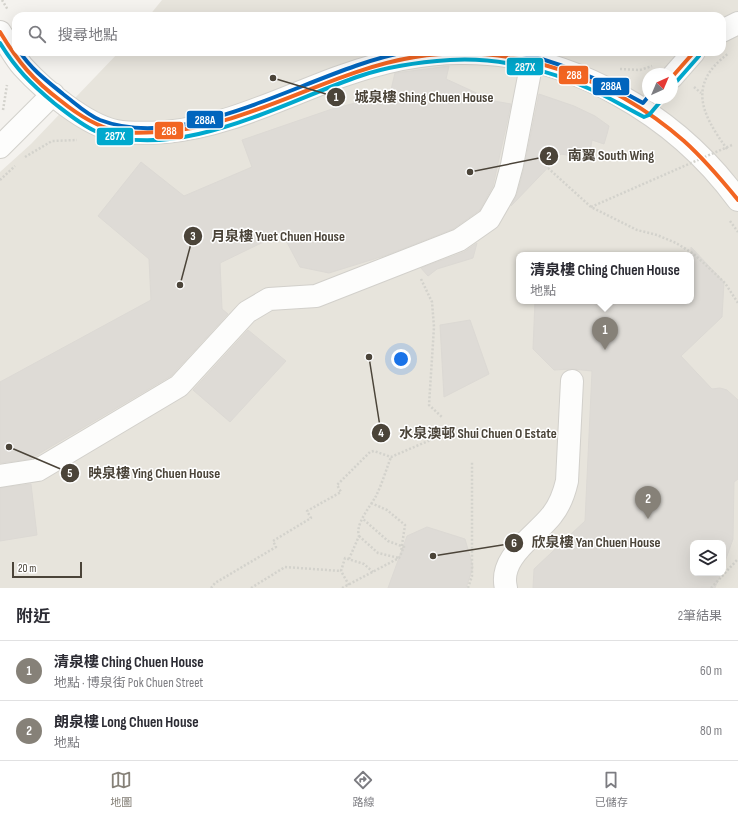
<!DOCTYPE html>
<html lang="zh-TW">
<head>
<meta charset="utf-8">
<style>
  :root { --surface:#fff; --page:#f2f2f3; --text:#2b2b33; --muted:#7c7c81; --line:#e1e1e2; --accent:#868178 }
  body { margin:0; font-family:"Sofia Sans Condensed","Noto Sans TC",sans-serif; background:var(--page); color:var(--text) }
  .controls { position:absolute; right:12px; bottom:12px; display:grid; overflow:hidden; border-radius:8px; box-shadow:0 4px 16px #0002 }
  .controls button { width:36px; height:36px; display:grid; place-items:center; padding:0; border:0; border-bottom:1px solid var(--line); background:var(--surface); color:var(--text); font:20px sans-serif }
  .compass { position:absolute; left:642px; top:68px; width:36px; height:36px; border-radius:50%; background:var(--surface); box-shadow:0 4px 16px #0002; rotate:44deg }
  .scale { position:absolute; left:12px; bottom:10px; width:70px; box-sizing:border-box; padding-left:4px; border:2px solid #4b4439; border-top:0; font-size:11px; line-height:14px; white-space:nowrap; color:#4b4439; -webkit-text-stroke:3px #fff; paint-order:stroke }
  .you { position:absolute; left:401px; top:359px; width:14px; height:14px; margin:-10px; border:3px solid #fff; border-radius:50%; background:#1a73e8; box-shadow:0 0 0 6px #1a73e833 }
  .badge { display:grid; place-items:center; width:26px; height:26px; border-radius:50%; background:var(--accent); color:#fff; font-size:13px; font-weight:700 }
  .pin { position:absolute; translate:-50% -33px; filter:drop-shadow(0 1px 2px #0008) }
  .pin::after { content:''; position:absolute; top:21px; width:14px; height:12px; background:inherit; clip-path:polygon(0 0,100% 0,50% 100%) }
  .popup { position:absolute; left:516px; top:252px; width:178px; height:52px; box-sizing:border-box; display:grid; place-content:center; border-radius:8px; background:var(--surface); filter:drop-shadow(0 1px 3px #0005); font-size:13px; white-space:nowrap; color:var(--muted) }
  .popup b { font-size:15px; color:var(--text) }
  .popup::after { content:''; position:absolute; left:50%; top:100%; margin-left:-8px; border:8px solid transparent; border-top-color:var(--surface) }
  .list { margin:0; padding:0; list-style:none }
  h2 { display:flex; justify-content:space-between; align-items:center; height:52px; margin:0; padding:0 16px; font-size:17px }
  h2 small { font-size:13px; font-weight:400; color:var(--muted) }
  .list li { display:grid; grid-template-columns:26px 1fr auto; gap:12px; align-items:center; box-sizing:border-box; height:60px; padding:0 16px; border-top:1px solid var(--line) }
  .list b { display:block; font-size:15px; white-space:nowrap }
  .list p { margin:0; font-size:13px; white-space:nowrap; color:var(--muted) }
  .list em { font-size:13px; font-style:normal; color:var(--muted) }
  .icon { flex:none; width:22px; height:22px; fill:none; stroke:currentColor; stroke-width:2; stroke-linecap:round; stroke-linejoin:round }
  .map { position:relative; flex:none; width:738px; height:588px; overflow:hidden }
  .search { position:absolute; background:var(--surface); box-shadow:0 4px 16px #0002; left:12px; right:12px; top:12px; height:44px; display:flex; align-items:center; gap:10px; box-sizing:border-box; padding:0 14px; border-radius:12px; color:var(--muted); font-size:15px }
  .sheet { height:172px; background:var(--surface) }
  nav { display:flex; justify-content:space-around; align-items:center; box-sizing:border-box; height:56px; border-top:1px solid var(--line); background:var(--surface); font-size:11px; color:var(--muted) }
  nav a { display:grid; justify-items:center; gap:2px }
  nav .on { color:var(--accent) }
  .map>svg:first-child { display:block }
  .residential { fill:#e7e4dc; fill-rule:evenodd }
  .building { fill:#dedbd6; stroke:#dcd9d4 }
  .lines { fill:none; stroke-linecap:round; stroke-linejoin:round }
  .minor-casing { stroke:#d2d0cb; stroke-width:24 }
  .path { stroke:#d3d2cc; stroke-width:2.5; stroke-dasharray:2 2; stroke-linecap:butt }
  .minor { stroke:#fdfdfc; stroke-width:22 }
  .path-bridge { stroke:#d3d2cc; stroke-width:2.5; stroke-dasharray:2 2; stroke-linecap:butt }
  .bus-1-casing { stroke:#fff; stroke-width:7 }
  .bus-2-casing { stroke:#fff; stroke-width:7 }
  .bus-3-casing { stroke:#fff; stroke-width:7 }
  .bus-1 { stroke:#f26522; stroke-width:4 }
  .bus-2 { stroke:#00a9ce; stroke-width:4 }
  .bus-3 { stroke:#0065bd; stroke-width:4 }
  .leader { fill:none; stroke:#4b4439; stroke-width:1.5 }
  .callout-dot { fill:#4b4439; stroke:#fff; stroke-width:1.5 }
  .mark-label { font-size:12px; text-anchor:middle; font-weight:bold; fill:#fff }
  .callout-label { font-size:14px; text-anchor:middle; font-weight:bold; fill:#4b4439; stroke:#fff; stroke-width:3; stroke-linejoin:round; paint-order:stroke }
  .line-badge { stroke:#fff; stroke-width:1.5 }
  .badge-label { font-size:11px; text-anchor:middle; font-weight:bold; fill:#fff }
</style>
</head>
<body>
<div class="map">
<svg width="738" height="588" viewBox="0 0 738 588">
  <rect width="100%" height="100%" fill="#f4f2ee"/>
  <path class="residential" d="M162,0H738V588H0V172L31,144L119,52H722V16H149ZM648,74H672V98H648ZM519,255H691V301H519ZM693,543H723V573H693Z"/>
  <path class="building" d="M449,66L446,79L494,101L511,104L493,186L480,210L453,229L387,255L329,273L300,267L282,233L220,263L222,309L228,314L171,376L30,459L0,463V382L151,300L149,259L98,216L141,162L184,196L252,167L242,140L332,109L390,94L395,73Z
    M539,94L574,106L595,116L609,126L607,134L604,144L592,140L590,152L579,149L577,157L561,154L511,206L517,194L524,168Z
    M477,243L473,258L437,269L428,276L421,268L464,252Z
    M691,247L724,282L722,317L681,356L712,389L720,388L727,390L738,400V479L734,482L733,539L723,567V543H693V573H721L715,588H533L534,569L585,521L592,371L572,369L554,370L533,349L535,301H691Z
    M470,320L489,374L444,397L440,325Z
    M248,330L286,361L230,422L193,390Z
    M31,484L37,535L0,541V488Z
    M427,527L465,539L473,567L466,588H388L407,536Z"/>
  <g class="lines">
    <defs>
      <path id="minor" d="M722,31L738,23
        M0,32C7,43 14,57 23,67C44,90 86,125 116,131C132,134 150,133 166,132C229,126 283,97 342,76C381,62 423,52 465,53C571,53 676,115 738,200
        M672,77L694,52
        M0,147L53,94
        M0,476L38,470L179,386L247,312L269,299L316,296L459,240L489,219L505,191L512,165L532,61
        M506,588C498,557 536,536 552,515C560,505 564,494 567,481L572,381"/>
    </defs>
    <use href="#minor" class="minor-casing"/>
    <path class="path" d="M2,0L8,10
      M620,69L640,70L652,66
      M694,87L701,93
      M3,110L7,85
      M727,149C701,113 687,84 729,53
      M25,157L52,141L77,140
      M548,168L591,207L637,230L657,235L676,243L694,254L725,283L738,303
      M0,180L15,166
      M730,221L738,232
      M421,279L432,302L434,327L429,405L443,418
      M371,503L387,510L405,525L401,552
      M359,536L378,553L399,558
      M349,559L359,536C355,524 370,507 376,496C382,484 386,470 391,457
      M349,585L341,571L345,558L364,564L373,572
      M211,588L215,583L276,547L273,541L311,518L307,511L341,492L337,485L370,452L374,451L391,457L442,435
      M251,588L285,567L341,571
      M342,588L399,558L404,547L388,541L363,519
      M468,588L472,576V462
      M711,588L738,559"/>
    <use href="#minor" class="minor"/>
    <path class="path-bridge" d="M591,207L732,145"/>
    <defs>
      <path id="bus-1" d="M0,32C18,62 33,80 61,101C77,114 95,126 116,131C129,134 144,133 158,132C248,128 327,71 415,57C512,41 612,78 684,141C704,159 721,179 738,200
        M672,77L694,52"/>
      <path id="bus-2" d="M0,43C16,69 31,84 54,103C67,113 80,124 95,131C177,164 283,102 360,76C389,66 419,62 450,60C497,57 547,69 590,89C609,97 626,108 644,117L649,115L660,102
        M677,81L699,56"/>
      <path id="bus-3" d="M20,52C31,69 47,81 63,94C75,103 86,114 100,120C191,155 315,68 406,52
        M514,52C561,62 602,80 643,103L648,97"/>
    </defs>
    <use href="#bus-1" class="bus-1-casing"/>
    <use href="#bus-2" class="bus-2-casing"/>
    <use href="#bus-3" class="bus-3-casing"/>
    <use href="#bus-1" class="bus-1"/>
    <use href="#bus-2" class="bus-2"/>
    <use href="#bus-3" class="bus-3"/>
  </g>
  <path class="leader" d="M273 78L336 97M470 172L549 156M180 285L193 236M369 357L381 433M9 447L70 473M433 556L514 543"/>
  <g class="callout-dot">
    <circle cx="273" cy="78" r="4"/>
    <circle cx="470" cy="172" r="4"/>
    <circle cx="180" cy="285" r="4"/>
    <circle cx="369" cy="357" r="4"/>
    <circle cx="9" cy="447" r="4"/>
    <circle cx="433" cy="556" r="4"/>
    <circle cx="336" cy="97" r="10"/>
    <circle cx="549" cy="156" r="10"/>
    <circle cx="193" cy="236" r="10"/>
    <circle cx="381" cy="433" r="10"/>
    <circle cx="70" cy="473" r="10"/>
    <circle cx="514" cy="543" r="10"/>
  </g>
  <g class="mark-label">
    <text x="336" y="101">1</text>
    <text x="549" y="160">2</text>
    <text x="193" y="240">3</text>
    <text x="381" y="437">4</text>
    <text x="70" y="477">5</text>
    <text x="514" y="547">6</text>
  </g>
  <g class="callout-label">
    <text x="424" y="102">城泉樓 Shing Chuen House</text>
    <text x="611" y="160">南翼 South Wing</text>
    <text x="278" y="241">月泉樓 Yuet Chuen House</text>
    <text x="478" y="438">水泉澳邨 Shui Chuen O Estate</text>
    <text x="154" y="478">映泉樓 Ying Chuen House</text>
    <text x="596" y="547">欣泉樓 Yan Chuen House</text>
  </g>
  <g class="line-badge">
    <rect x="506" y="57" width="38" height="19" rx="4" fill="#00a9ce"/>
    <rect x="558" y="65" width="31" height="20" rx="4" fill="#f26522"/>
    <rect x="592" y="77" width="38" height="19" rx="4" fill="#0065bd"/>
    <rect x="186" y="110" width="38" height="19" rx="4" fill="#0065bd"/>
    <rect x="154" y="121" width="30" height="19" rx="4" fill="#f26522"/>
    <rect x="96" y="127" width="38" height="19" rx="4" fill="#00a9ce"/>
  </g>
  <g class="badge-label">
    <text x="525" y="71">287X</text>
    <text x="574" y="79">288</text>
    <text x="611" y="90">288A</text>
    <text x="205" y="124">288A</text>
    <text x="169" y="135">288</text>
    <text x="115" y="140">287X</text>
  </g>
</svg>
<div class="controls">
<button><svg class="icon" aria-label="layers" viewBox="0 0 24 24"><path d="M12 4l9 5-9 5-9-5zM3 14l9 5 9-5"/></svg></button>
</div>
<svg class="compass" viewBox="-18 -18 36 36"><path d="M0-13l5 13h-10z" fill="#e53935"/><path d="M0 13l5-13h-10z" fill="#7c7c81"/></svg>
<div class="scale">20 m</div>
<div class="you"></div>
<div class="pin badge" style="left:605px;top:350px">1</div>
<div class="popup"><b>清泉樓 Ching Chuen House</b>地點</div>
<div class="pin badge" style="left:648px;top:519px">2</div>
<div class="search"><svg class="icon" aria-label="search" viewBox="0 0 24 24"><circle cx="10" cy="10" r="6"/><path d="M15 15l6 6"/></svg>搜尋地點</div>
</div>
<section class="sheet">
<h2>附近<small>2筆結果</small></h2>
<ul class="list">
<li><span class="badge">1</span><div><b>清泉樓 Ching Chuen House</b><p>地點 · 博泉街 Pok Chuen Street</p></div><em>60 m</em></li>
<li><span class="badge">2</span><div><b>朗泉樓 Long Chuen House</b><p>地點</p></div><em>80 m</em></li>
</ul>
</section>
<nav>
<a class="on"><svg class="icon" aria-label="map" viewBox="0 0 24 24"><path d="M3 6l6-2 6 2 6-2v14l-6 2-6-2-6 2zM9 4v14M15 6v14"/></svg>地圖</a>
<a><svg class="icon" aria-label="directions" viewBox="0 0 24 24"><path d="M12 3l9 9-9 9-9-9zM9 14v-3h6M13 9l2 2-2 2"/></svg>路線</a>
<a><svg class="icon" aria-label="saved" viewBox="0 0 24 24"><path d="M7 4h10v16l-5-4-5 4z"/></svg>已儲存</a>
</nav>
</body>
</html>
